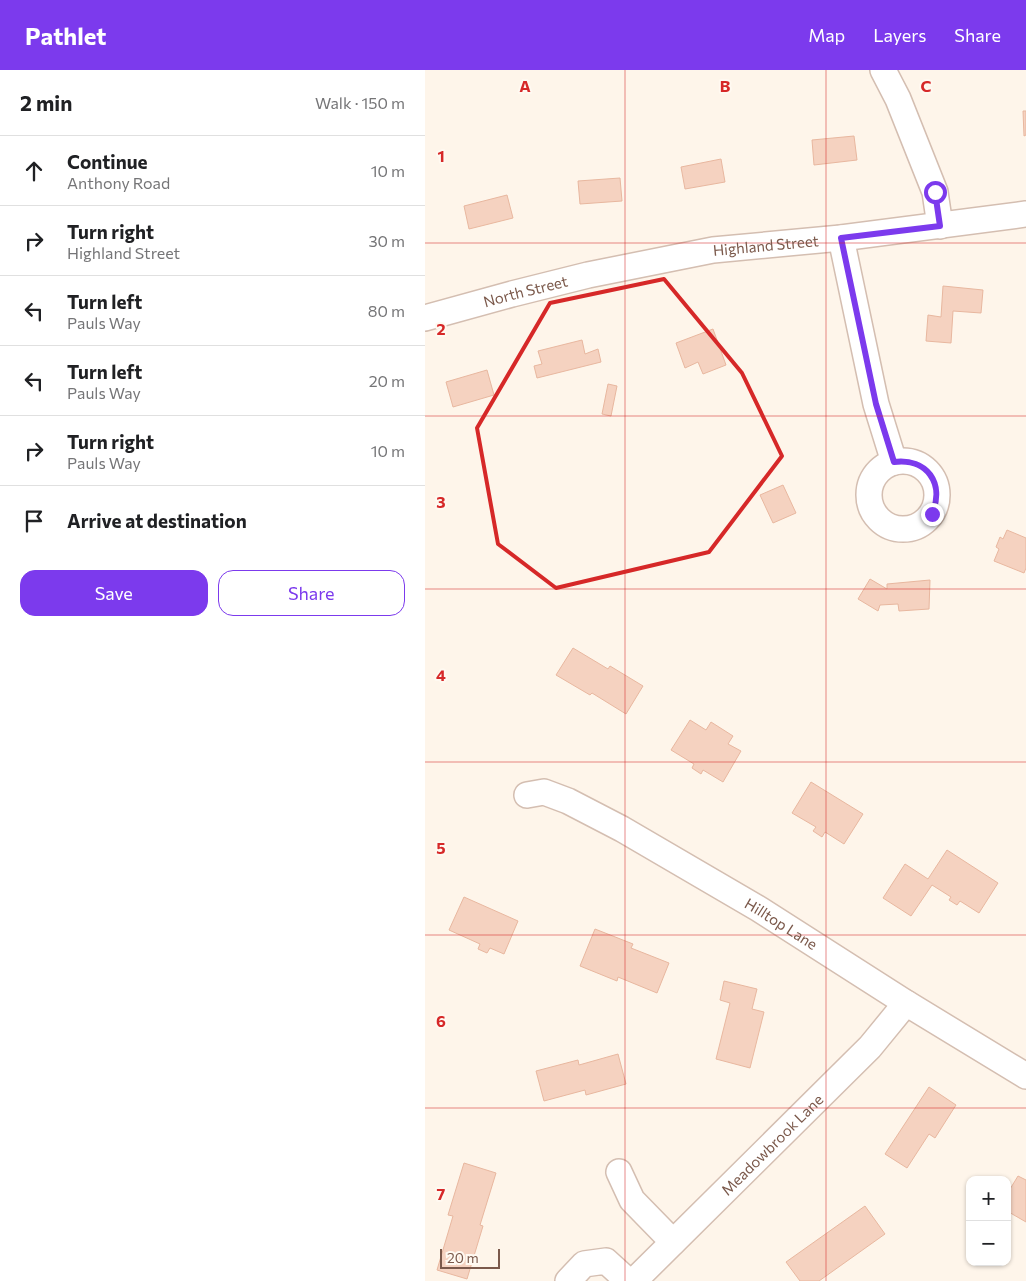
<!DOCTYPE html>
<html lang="en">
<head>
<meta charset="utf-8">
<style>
  :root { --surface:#fff; --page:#f2f2f2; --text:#202124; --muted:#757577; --line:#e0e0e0; --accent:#7c3aed }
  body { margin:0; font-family:Commissioner,sans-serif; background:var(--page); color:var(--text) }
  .controls { position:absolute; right:15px; bottom:15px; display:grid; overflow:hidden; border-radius:10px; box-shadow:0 1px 4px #0004 }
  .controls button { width:45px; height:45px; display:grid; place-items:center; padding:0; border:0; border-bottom:1px solid var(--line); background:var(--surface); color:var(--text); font:25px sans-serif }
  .scale { position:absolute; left:15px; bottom:12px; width:60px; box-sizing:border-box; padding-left:5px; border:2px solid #7b594b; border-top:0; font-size:14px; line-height:18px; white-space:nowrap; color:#7b594b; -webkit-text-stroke:4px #fff9f1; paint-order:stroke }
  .stop { position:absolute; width:15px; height:15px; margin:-11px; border:4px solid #7c3aed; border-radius:50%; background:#fff }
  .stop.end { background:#7c3aed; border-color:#fff; box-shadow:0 1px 5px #0008 }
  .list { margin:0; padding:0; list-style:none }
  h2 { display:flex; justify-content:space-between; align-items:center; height:65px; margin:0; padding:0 20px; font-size:21px }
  h2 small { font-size:16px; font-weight:400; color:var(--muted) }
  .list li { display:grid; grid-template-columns:32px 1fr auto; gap:15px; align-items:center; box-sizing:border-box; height:70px; padding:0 20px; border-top:1px solid var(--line) }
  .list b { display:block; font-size:19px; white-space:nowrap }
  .list p { margin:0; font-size:16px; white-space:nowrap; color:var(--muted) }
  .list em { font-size:16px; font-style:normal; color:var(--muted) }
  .actions { display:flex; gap:10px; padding:15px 20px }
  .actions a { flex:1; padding:11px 0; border:1px solid var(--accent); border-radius:15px; text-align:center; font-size:18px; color:var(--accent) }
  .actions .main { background:var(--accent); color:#fff }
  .icon { flex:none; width:28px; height:28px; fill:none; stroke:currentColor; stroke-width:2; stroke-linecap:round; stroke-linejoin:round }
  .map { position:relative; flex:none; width:601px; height:1211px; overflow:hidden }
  header { display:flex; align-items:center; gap:30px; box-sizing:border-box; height:70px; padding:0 25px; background:var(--accent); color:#fff }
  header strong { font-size:24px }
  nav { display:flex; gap:28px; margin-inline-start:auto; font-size:18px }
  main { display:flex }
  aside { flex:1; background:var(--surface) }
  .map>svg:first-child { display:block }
  .building { fill:#f5d2c0; stroke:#e8b79f }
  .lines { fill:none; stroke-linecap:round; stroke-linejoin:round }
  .minor-casing { stroke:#d4beb1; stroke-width:28 }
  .minor { stroke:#fff; stroke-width:25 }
  .route { stroke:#7c3aed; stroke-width:6 }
  .marked { fill:none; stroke:#d62828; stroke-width:4; stroke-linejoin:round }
  .grid { fill:none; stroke:#d62828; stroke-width:1; stroke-opacity:0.55 }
  .labels { text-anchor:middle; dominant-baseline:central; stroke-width:4; stroke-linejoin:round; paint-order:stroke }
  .street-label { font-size:15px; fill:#7b594b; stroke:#fff9f1 }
  .grid-label { font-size:16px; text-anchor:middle; font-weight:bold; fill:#d62828; stroke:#fff9f1; stroke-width:4; stroke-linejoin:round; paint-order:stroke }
</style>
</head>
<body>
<header>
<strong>Pathlet</strong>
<nav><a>Map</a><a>Layers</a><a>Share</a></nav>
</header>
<main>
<aside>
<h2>2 min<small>Walk · 150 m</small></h2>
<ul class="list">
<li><svg class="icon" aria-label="ahead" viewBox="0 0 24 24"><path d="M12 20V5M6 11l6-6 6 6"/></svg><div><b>Continue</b><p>Anthony Road</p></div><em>10 m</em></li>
<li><svg class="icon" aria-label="right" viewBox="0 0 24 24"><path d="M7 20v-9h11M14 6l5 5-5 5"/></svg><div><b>Turn right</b><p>Highland Street</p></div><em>30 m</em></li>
<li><svg class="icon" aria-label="left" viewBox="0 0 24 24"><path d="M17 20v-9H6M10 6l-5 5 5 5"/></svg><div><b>Turn left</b><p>Pauls Way</p></div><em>80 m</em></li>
<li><svg class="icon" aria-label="left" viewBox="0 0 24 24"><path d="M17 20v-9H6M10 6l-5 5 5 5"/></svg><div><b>Turn left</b><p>Pauls Way</p></div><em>20 m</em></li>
<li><svg class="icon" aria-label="right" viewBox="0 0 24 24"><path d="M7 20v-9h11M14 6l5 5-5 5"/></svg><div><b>Turn right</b><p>Pauls Way</p></div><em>10 m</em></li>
<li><svg class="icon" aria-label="arrive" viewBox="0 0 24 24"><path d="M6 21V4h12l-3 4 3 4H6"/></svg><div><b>Arrive at destination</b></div></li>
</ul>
<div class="actions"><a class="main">Save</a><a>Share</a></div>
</aside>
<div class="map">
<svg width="601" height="1211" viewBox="0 0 601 1211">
  <rect width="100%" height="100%" fill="#fef5ea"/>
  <path class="building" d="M598,41H601V65L599,66Z
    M429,66L432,90L389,95L387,70Z
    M296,89L300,112L260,119L256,97Z
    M195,108L197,131L155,134L153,111Z
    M82,125L88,148L44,159L39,136Z
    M518,216L558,220L556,243L528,241L526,273L501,271L503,245L516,247Z
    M288,259L301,295L278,304L273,292L260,298L251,273Z
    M157,270L160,284L173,279L176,292L112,308L109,296L117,294L113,281Z
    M62,300L69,325L28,337L21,312Z
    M183,314L192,316L186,346L177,344Z
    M358,415L371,443L348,453L335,425Z
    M582,460L601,468V498L599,503L569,491L574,479L571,477L575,467L578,469Z
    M445,509L462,519V514L505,510L504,539L474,541L473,534L455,535L453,541L433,529Z
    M148,578L183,599L185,596L218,616L201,644L167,623L165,625L131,605Z
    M265,650L281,660L286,652L308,666L303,674L316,681L298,712L278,700L276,704L267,698L269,694L246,680Z
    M386,712L438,744L419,774L400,762L397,767L388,761L391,757L367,743Z
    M522,780L573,813L554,843L535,831L532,835L524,830L526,827L507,815L486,846L458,828L480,794L503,809Z
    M39,827L93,851L79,884L65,878L62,883L53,879L55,874L24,860Z
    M170,859L208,874L206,878L244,893L232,923L193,907L192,911L155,896Z
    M299,911L332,919L327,939L339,942L325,998L291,989L305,933L295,930Z
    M193,984L201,1014L161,1025L160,1020L119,1031L111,1001L153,990L154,995Z
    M504,1017L531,1035L510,1068L504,1064L482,1098L460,1084Z
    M39,1093L71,1103L55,1155L58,1156L42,1209L12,1200L28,1146L23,1145Z
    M593,1106L601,1110V1152L582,1141V1124Z
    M440,1136L460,1164L394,1211H375L361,1192Z"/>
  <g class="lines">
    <defs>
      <g id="minor">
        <path d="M458,0L473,29L510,122L515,156"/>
        <path d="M416,168L451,334L469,392"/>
        <path id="s1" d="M0,248L87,224L163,205L288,180L416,168L601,144"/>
        <circle cx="478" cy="425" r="34"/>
        <path id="s2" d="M102,725L119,722L143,731L197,759L334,839L481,933L601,1006"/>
        <path d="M194,1102L207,1130L248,1172"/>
        <path d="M143,1211L159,1194L181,1191L203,1211"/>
        <path id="s3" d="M209,1211L445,977L481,933"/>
      </g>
    </defs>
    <use href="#minor" class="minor-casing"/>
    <use href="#minor" class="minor"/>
  </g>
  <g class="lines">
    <path class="route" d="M507,444C520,413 502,388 469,392L451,334L416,168L515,156L510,122"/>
  </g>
  <path class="marked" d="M239,209L317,303L357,386L284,482L131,518L73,474L52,358L125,233Z"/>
  <path class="grid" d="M200,0V1211M401,0V1211M0,173H601M0,346H601M0,519H601M0,692H601M0,865H601M0,1038H601"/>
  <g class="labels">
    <g class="street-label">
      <text stroke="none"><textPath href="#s1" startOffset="349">Highland Street</textPath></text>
      <text stroke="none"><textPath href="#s1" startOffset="104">North Street</textPath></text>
      <text stroke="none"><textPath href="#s2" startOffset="289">Hilltop Lane</textPath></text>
      <text stroke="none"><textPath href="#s3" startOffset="194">Meadowbrook Lane</textPath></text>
    </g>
  </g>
  <g class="grid-label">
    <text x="100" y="22">A</text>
    <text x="300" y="22">B</text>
    <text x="501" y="22">C</text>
    <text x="16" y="92">1</text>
    <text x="16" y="265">2</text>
    <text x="16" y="438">3</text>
    <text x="16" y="611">4</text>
    <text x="16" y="784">5</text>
    <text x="16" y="957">6</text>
    <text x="16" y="1130">7</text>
  </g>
</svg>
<div class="controls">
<button>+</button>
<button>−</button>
</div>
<div class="scale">20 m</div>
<div class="stop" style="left:510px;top:122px"></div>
<div class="stop end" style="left:507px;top:444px"></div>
</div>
</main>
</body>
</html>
